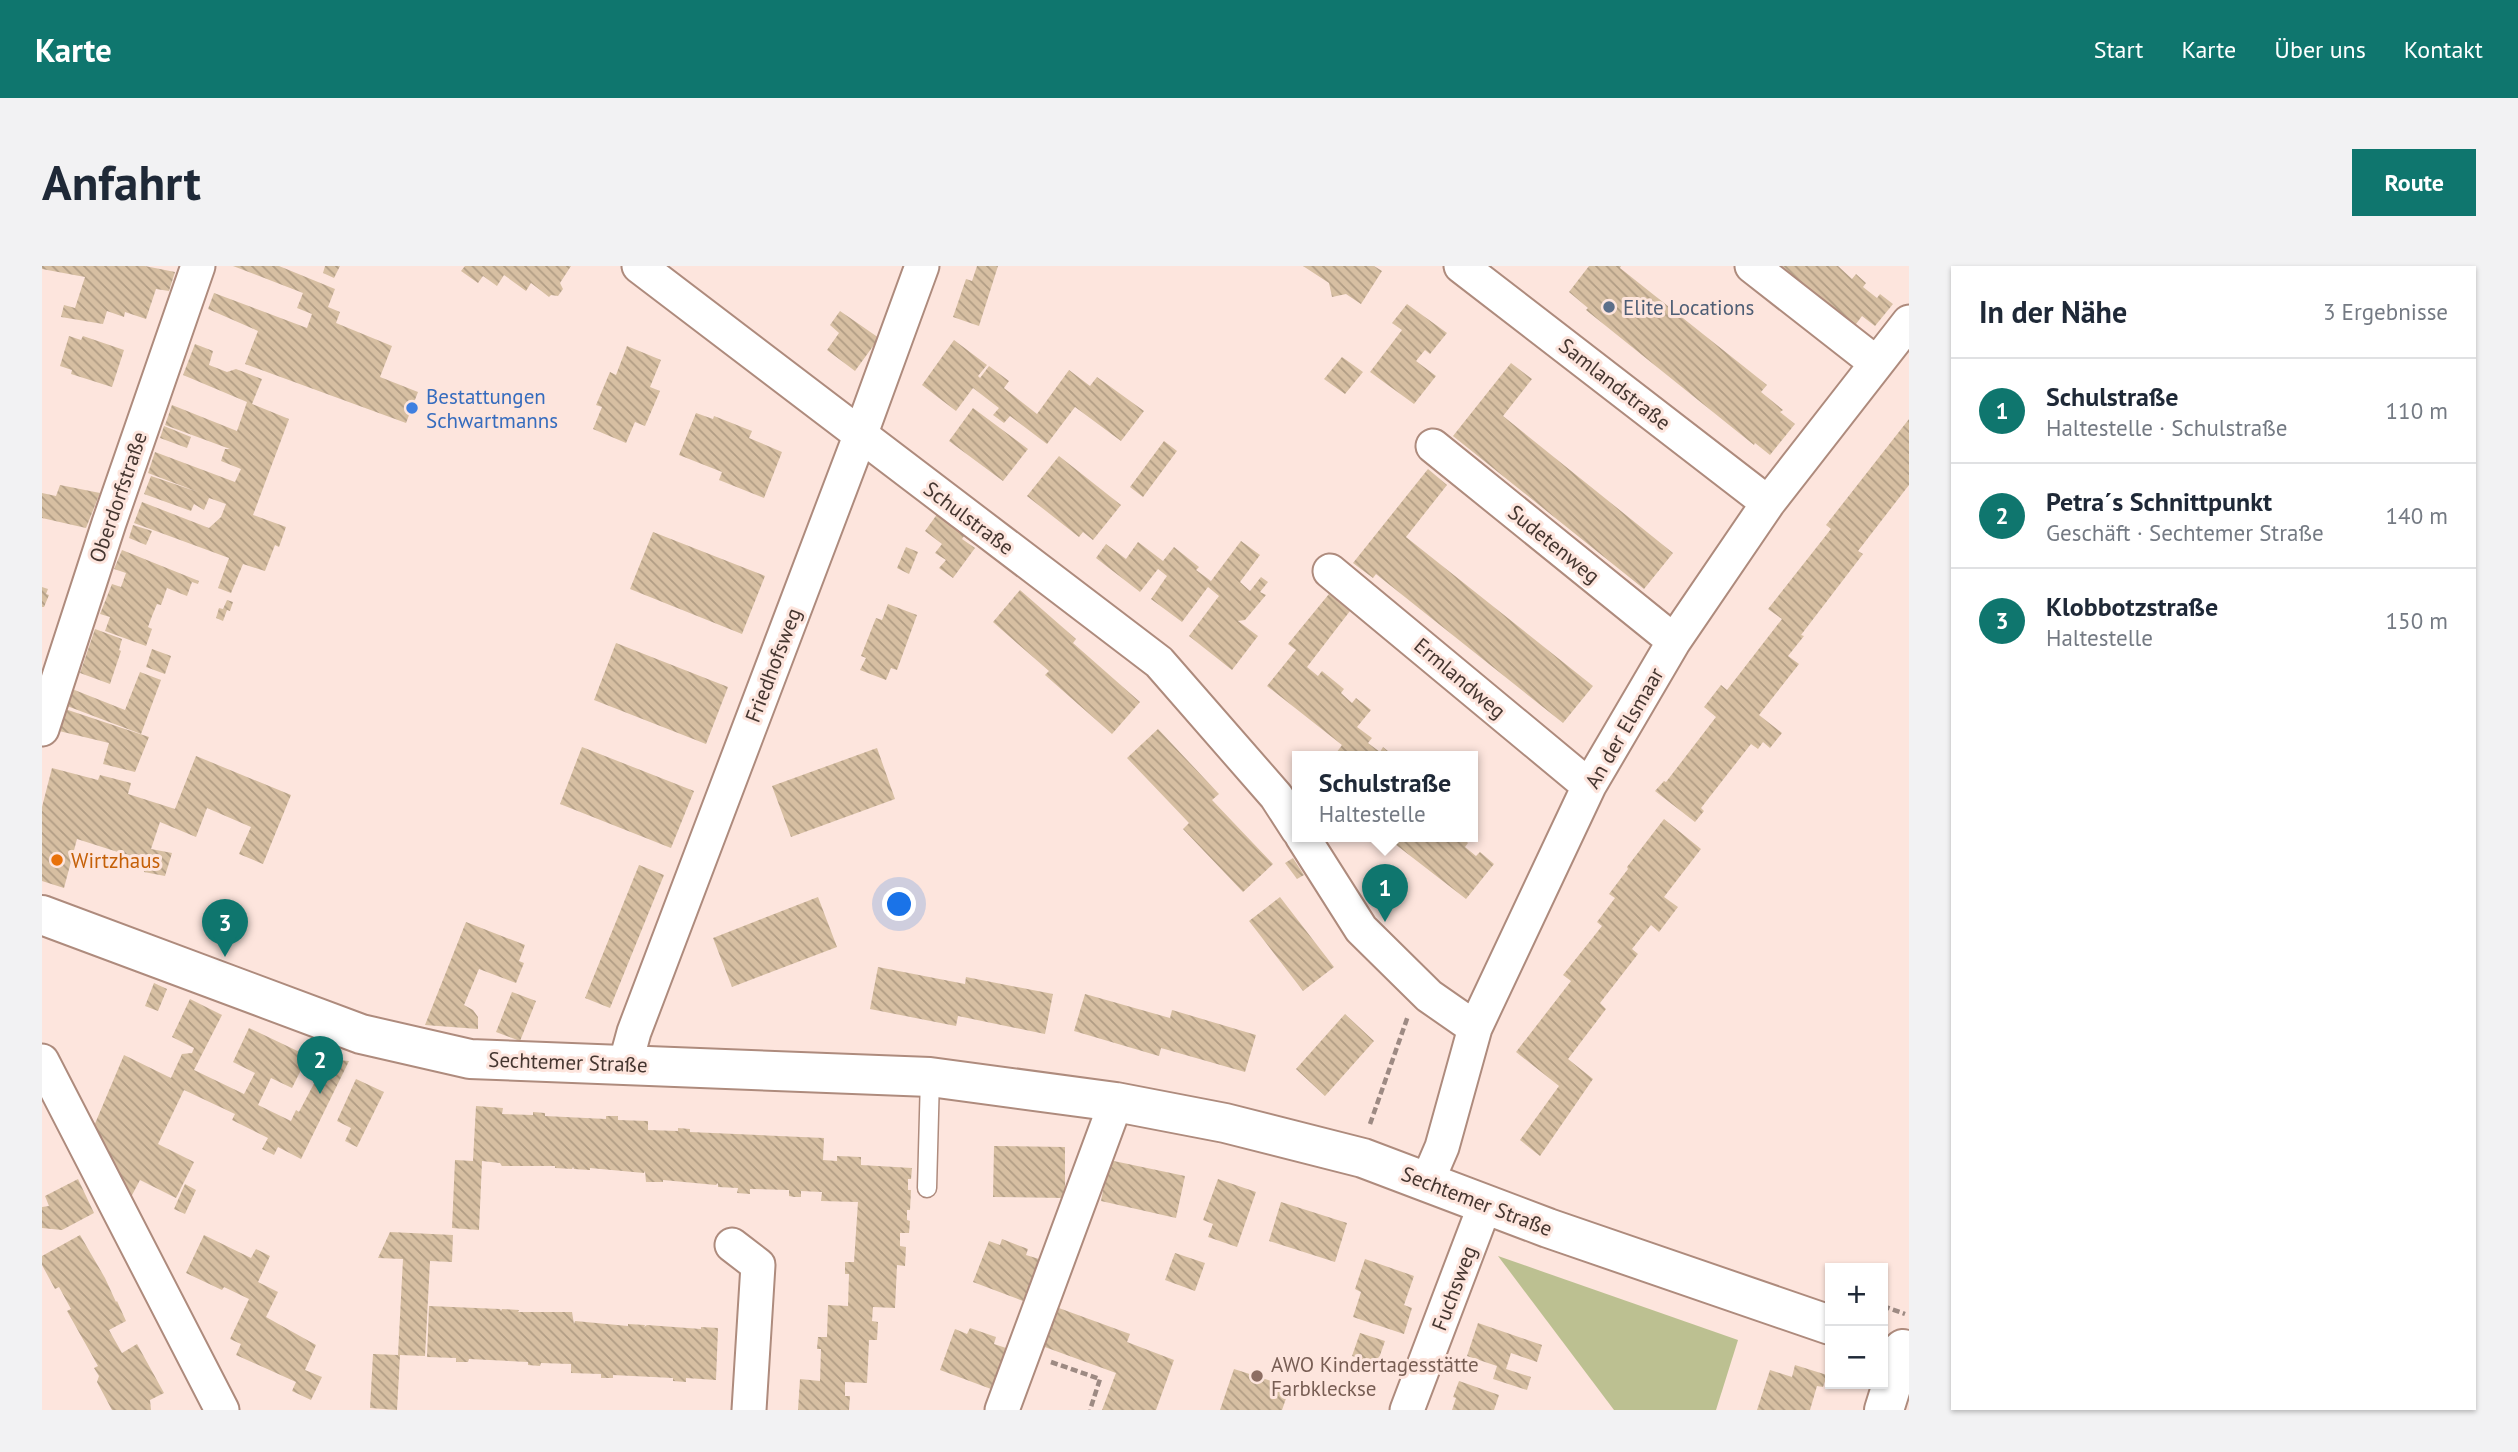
<!DOCTYPE html>
<html lang="de">
<head>
<meta charset="utf-8">
<style>
  :root { --surface:#fff; --page:#f2f2f3; --text:#1f2937; --muted:#747a83; --line:#e0e1e3; --accent:#0f766e }
  body { margin:0; font-family:"PT Sans",sans-serif; background:var(--page); color:var(--text) }
  .controls { position:absolute; right:21px; bottom:21px; display:grid; overflow:hidden; border-radius:0px; box-shadow:0 2px 5px #0004 }
  .controls button { width:63px; height:63px; display:grid; place-items:center; padding:0; border:0; border-bottom:2px solid var(--line); background:var(--surface); color:var(--text); font:35px sans-serif }
  .you { position:absolute; left:858px; top:639px; width:24px; height:24px; margin:-18px; border:5px solid #fff; border-radius:50%; background:#1a73e8; box-shadow:0 0 0 10px #1a73e833 }
  .badge { display:grid; place-items:center; width:46px; height:46px; border-radius:50%; background:var(--accent); color:#fff; font-size:23px; font-weight:700 }
  .pin { position:absolute; translate:-50% -58px; filter:drop-shadow(0 2px 4px #0008) }
  .pin::after { content:''; position:absolute; top:37px; width:24px; height:21px; background:inherit; clip-path:polygon(0 0,100% 0,50% 100%) }
  .popup { position:absolute; left:1250px; top:485px; width:186px; height:91px; box-sizing:border-box; display:grid; place-content:center; border-radius:0px; background:var(--surface); filter:drop-shadow(0 2px 5px #0005); font-size:23px; white-space:nowrap; color:var(--muted) }
  .popup b { font-size:26px; color:var(--text) }
  .popup::after { content:''; position:absolute; left:50%; top:100%; margin-left:-14px; border:14px solid transparent; border-top-color:var(--surface) }
  .list { margin:0; padding:0; list-style:none }
  h2 { display:flex; justify-content:space-between; align-items:center; height:91px; margin:0; padding:0 28px; font-size:30px }
  h2 small { font-size:23px; font-weight:400; color:var(--muted) }
  .list li { display:grid; grid-template-columns:46px 1fr auto; gap:21px; align-items:center; box-sizing:border-box; height:105px; padding:0 28px; border-top:2px solid var(--line) }
  .list b { display:block; font-size:26px; white-space:nowrap }
  .list p { margin:0; font-size:23px; white-space:nowrap; color:var(--muted) }
  .list em { font-size:23px; font-style:normal; color:var(--muted) }
  .map { position:relative; flex:none; width:1867px; height:1144px; overflow:hidden; border-radius:0px }
  header { display:flex; align-items:center; gap:42px; box-sizing:border-box; height:98px; padding:0 35px; background:var(--accent); color:#fff }
  header strong { font-size:33px }
  nav { display:flex; gap:38px; margin-inline-start:auto; font-size:24px }
  .intro { display:flex; align-items:center; justify-content:space-between; box-sizing:border-box; height:168px; padding:0 42px }
  h1 { margin:0; font-size:49px }
  .button { padding:18px 32px; border-radius:0px; background:var(--accent); color:#fff; font-size:24px; font-weight:700 }
  main { display:flex; gap:42px; padding:0 42px }
  aside { flex:1; background:var(--surface); border-radius:0px; box-shadow:0 2px 5px #0004 }
  .map>svg:first-child { display:block }
  .grass { fill:#bcc091 }
  .building { fill:url(#building-back-hatch) }
  .lines { fill:none; stroke-linecap:round; stroke-linejoin:round }
  .service-casing { stroke:#ae8b7d; stroke-width:21 }
  .minor-casing { stroke:#ae8b7d; stroke-width:37 }
  .tertiary-casing { stroke:#ae8b7d; stroke-width:42 }
  .path { stroke:#9d8a83; stroke-width:4.5; stroke-dasharray:7 3.5; stroke-linecap:butt }
  .service { stroke:#fff; stroke-width:18 }
  .minor { stroke:#fff; stroke-width:33 }
  .tertiary { stroke:#fff; stroke-width:38 }
  .service-dot { fill:#5c6f8a; stroke:#fde5dd; stroke-width:2.5 }
  .shop-dot { fill:#3f7fe0; stroke:#fde5dd; stroke-width:2.5 }
  .food-dot { fill:#e8710a; stroke:#fde5dd; stroke-width:2.5 }
  .education-dot { fill:#8d6e63; stroke:#fde5dd; stroke-width:2.5 }
  .labels { text-anchor:middle; dominant-baseline:central; stroke-width:6; stroke-linejoin:round; paint-order:stroke }
  .service-label { font-size:21px; fill:#4e5e75; stroke:#fde5dd; text-anchor:start }
  .street-label { font-size:21px; fill:#453630; stroke:#fde5dd }
  .shop-label { font-size:21px; fill:#366cbe; stroke:#fde5dd; text-anchor:start }
  .food-label { font-size:21px; fill:#c56008; stroke:#fde5dd; text-anchor:start }
  .education-label { font-size:21px; fill:#785e54; stroke:#fde5dd; text-anchor:start }
</style>
</head>
<body>
<header>
<strong>Karte</strong>
<nav><a>Start</a><a>Karte</a><a>Über uns</a><a>Kontakt</a></nav>
</header>
<div class="intro"><h1>Anfahrt</h1><a class="button">Route</a></div>
<main>
<div class="map">
<svg width="1867" height="1144" viewBox="0 0 1867 1144">
  <defs>
    <pattern id="building-back-hatch" width="6" height="6" patternUnits="userSpaceOnUse" patternTransform="scale(1.75)"><rect width="6" height="6" fill="#d7bfa2"/><path d="M-1 5l2 2M0 0l6 6M5-1l2 2" fill="none" stroke="#b09c84"/></pattern>
  </defs>
  <rect width="100%" height="100%" fill="#fde5dd"/>
  <path class="grass" d="M1456,990L1696,1074L1674,1144H1572Z"/>
  <path class="building" d="M0,0H103L133,6L127,25L114,23L104,53L83,46L82,51L65,45L61,58L19,51L22,39L33,42L43,11L0,3Z
    M191,0H237L293,23L286,41L298,46L294,57L350,80L338,111L376,126L364,157L203,98L216,65L166,43L172,27L265,62L270,48L255,42L261,27Z
    M283,0H298L292,12L281,7Z
    M423,0H529L518,17L521,23L516,30L509,29L507,31L489,17L484,25L462,9L455,20L441,10L436,17L419,5Z
    M935,0H956L937,60L911,51L924,13L930,15Z
    M1261,0H1332L1340,5L1319,38L1304,28L1290,31L1287,17Z
    M1547,0H1579L1578,2L1725,119L1719,126L1741,144L1738,146L1753,158L1728,189L1713,177L1712,179L1544,44L1546,42L1527,26Z
    M1732,0H1796L1810,13L1814,8L1824,17L1821,21L1835,32L1838,28L1851,38L1833,60L1820,50L1811,62Z
    M1365,38L1405,67L1388,88L1383,84L1374,95L1394,110L1372,138L1328,106L1360,64L1350,57Z
    M798,45L837,72L813,105L785,84L797,67L788,59Z
    M27,70L39,74L41,70L82,84L70,121L29,108L30,104L18,100Z
    M912,74L945,99L936,110L938,112L947,100L967,115L962,122L995,148L1027,104L1048,120L1055,111L1102,145L1079,175L1033,141L1005,178L968,150L962,157L951,149L957,142L931,122L914,145L880,119Z
    M153,78L171,85L167,99L185,106L194,103L220,113L210,138L247,153L211,249L244,261L237,281L233,279L223,305L201,298L189,327L176,322L187,292L92,257L100,236L167,262L179,251L184,238L167,232L162,244L152,238L149,245L102,228L109,210L156,226L106,207L113,186L193,216L199,203L179,195L183,183H188L123,159L130,139L195,165L205,136L141,109Z
    M585,80L619,94L608,121L618,125L603,160L593,156L584,177L551,163L560,141L554,139L568,106L574,109Z
    M1300,91L1321,106L1303,128L1282,113Z
    M1469,97L1490,113L1461,150L1631,287L1602,323L1411,170Z
    M931,142L986,183L961,215L907,175Z
    M654,147L671,153L672,150L710,165L707,172L740,186L722,232L677,214L680,206L637,189Z
    M1867,153V219L1816,285L1821,288L1759,369L1762,370L1746,390L1757,398L1717,449L1740,467L1728,482L1721,476L1716,483L1709,478L1659,542L1662,545L1653,556L1613,525L1622,515L1624,516L1674,451L1662,441L1679,419L1685,424L1740,353L1726,343L1789,263L1784,259Z
    M122,160L149,171L145,182L118,172Z
    M1122,175L1135,185L1101,231L1088,221Z
    M1017,190L1079,239L1051,274L1041,266L1037,271L985,230Z
    M1386,203L1405,219L1364,271L1551,420L1521,457L1334,308L1331,312L1311,297Z
    M18,219L58,227L44,262L0,252V227L14,230Z
    M896,247L924,267L920,273L933,282L911,312L897,302L904,294L893,287L900,278L883,265Z
    M91,259L110,265L104,279L87,272Z
    M611,266L723,310L700,368L588,323Z
    M1199,275L1218,289L1198,316L1208,325L1219,311L1226,316L1218,326L1224,329L1203,354L1196,355L1216,370L1190,404L1147,370L1177,330L1166,321L1140,356L1109,333L1125,310L1116,303L1098,326L1054,292L1064,278L1084,293L1096,276L1121,295L1132,281L1157,301L1154,304L1169,315Z
    M864,281L876,286L867,308L855,302Z
    M80,284L157,315L156,318L150,316L145,330L125,322L119,339L115,338L110,350L106,361L110,363L104,380L63,365L68,351L58,348L70,318L79,321L84,307L72,303Z
    M0,321L6,323L4,328L7,329L2,341H0Z
    M978,324L1034,373L1031,377L1098,436L1070,468L1003,409L1007,405L951,356Z
    M1287,328L1308,345L1265,401L1276,410L1280,405L1302,423L1299,427L1310,437L1314,432L1329,444L1315,461L1330,472L1326,477L1338,486L1341,481L1352,490H1292L1300,479L1225,420L1254,384L1246,378Z
    M185,334L191,336L188,345L185,344L181,355L174,352L177,342L181,343Z
    M846,338L875,349L855,404L849,402L844,414L818,404L824,392L819,390L834,352L840,354Z
    M53,363L80,373L77,384L79,385L68,418L38,407Z
    M574,377L686,421L664,478L552,434Z
    M110,383L129,390L123,408L104,401Z
    M98,406L119,414L99,468L25,440L30,423L83,444Z
    M23,443L107,471L93,506L61,498L67,477L17,465Z
    M1116,463L1177,528L1170,534L1231,598L1201,626L1141,563L1147,557L1085,492Z
    M540,481L652,525L629,582L518,538Z
    M835,482L853,533L749,571L730,520Z
    M154,490L249,529L221,598L197,588L209,561L165,542L154,571L118,556L109,583L130,587L123,610L102,606L104,595L35,573L22,622L0,615V541L10,502L56,514L58,509L89,517L86,528L133,543Z
    M1622,553L1659,583L1622,631L1636,641L1617,666L1609,659L1590,683L1596,688L1558,737L1564,743L1526,793L1551,813L1498,890L1478,874L1517,820L1474,786L1529,715L1521,709L1560,660L1555,656L1573,632L1567,628L1586,603L1585,601Z
    M1351,570H1418L1426,577L1423,581L1434,590L1438,586L1452,598L1424,633L1353,578L1349,573Z
    M1251,592L1262,609L1255,613L1243,597Z
    M597,599L622,609L568,742L543,732Z
    M776,631L795,681L690,721L671,672Z
    M1238,631L1292,701L1261,725L1207,655Z
    M424,656L483,679L477,695L482,697L474,717L437,703L422,739L431,744L436,751V763L383,759Z
    M836,701L923,718L924,711L1011,728L1003,768L916,750L914,760L828,743Z
    M112,717L125,723L116,745L103,740Z
    M470,726L494,735L478,775L454,766Z
    M1043,728L1128,752L1130,744L1214,769L1203,806L1119,782L1117,790L1032,765Z
    M148,733L180,749L152,804L202,828L213,807L191,796L207,762L266,790L250,822L229,812L216,839L249,855L254,844L257,846L285,793L307,795L259,893L236,881L232,889L220,883L226,872L190,854L193,848L142,824L116,878L152,896L134,932L98,914L89,931L52,860L82,789L129,812L140,788L150,787L152,782L130,771Z
    M1303,748L1332,775L1283,830L1254,803Z
    M314,813L342,826L315,881L303,875L309,862L295,855Z
    M434,840L461,842L460,848L491,849V846L503,847V850L564,853V850H576V854L606,855V864L636,865V862L648,863V866L782,872L781,894L795,895V890L819,891V899L870,902L869,913H866V924H869L868,944H865V954L868,955L867,967H858V980L864,981L863,1000L855,999L853,1042L831,1041L830,1055L836,1056L835,1074H827L825,1117L803,1116V1130H808L807,1144H756L758,1113L778,1115L779,1083H775L776,1071H785L786,1039L806,1040L807,1008H803V996H812L816,936L779,935L780,926L759,925V931H752L747,930V924L708,923V928L695,927L696,922L676,921V917L674,919L621,914V916H604L603,905L602,907L548,902V904L532,903L531,901L530,903L513,902V900H460L458,897L440,895L437,964L410,962L413,894L431,895Z
    M952,880L1023,881V932L951,931Z
    M1067,894L1143,910L1134,952L1059,935Z
    M36,913L52,947L20,964L0,962V941L7,940L3,930Z
    M1176,913L1214,926L1195,981L1166,971L1171,958L1161,954Z
    M143,918L154,924L143,948L132,943Z
    M1239,936L1305,957L1293,996L1227,975Z
    M348,966L411,969L410,996L388,995L383,1090L358,1089L355,1144L328,1142L331,1088L356,1089L361,993L336,992Z
    M38,969L63,1012L74,1036L75,1035L84,1055L67,1064L80,1087L95,1078L122,1127L108,1134L109,1144H70L55,1116L57,1110L52,1102L56,1100L25,1045L29,1043L17,1021L13,1023L0,999V990Z
    M162,969L209,992L214,983L228,990L216,1016L236,1026L224,1051L274,1079L263,1104L280,1111L269,1134L250,1125L254,1116L194,1089L199,1078L188,1073L207,1033L182,1021L180,1024L144,1007Z
    M960,973L986,983L984,989L997,993L981,1035L931,1016L947,975L958,979Z
    M1133,987L1163,997L1153,1025L1123,1014Z
    M1323,993L1372,1010L1362,1039L1370,1042L1362,1068L1311,1051L1319,1026L1313,1023Z
    M387,1040L458,1043L459,1045L460,1043L477,1044L476,1046H530L532,1058L533,1055L586,1060V1058L603,1059L602,1061L605,1059L659,1063V1061L676,1062L674,1114L644,1112V1116L631,1115V1112L571,1109V1112H559V1108L529,1107V1098L499,1097L498,1100L486,1099V1096L427,1093L426,1096H414V1092L385,1091Z
    M1014,1041L1088,1068L1085,1076L1132,1094L1114,1144H1060L1074,1107L1000,1080Z
    M1436,1057L1500,1079L1495,1096L1469,1087L1464,1103L1489,1111L1485,1124L1451,1113L1455,1100L1425,1090Z
    M928,1062L954,1071L952,1078L964,1082L949,1123L898,1104L913,1063L925,1068Z
    M1318,1067L1343,1075L1335,1098L1310,1090Z
    M1753,1099L1785,1109L1781,1121L1775,1120L1768,1144H1715L1728,1104L1750,1111Z
    M1192,1103L1248,1121L1240,1144H1178Z
    M1417,1115L1457,1129L1452,1144H1410L1414,1132L1411,1131Z"/>
  <g class="lines">
    <defs>
      <path id="service" d="M885,922L888,811"/>
      <path id="minor" d="M597,0L1117,396L1234,530L1256,564
        M1419,0L1726,237
        M1710,0L1834,97
        M1391,180L1632,375
        M1288,305L1547,520
        M0,463L67,257L156,0
        M1260,570L1319,663L1387,730L1433,762
        M0,795L180,1144
        M583,799L592,766L818,170L880,0
        M1385,916L1400,881L1433,762L1547,520L1632,375L1726,237L1867,56
        M690,979L716,999L707,1144
        M960,1144L1074,836
        M1365,1144L1443,939"/>
      <path id="tertiary" d="M0,649L319,768L428,793L888,811L1074,836L1183,857L1321,892L1506,962L1788,1059
        M1842,1144L1861,1083"/>
    </defs>
    <use href="#service" class="service-casing"/>
    <use href="#minor" class="minor-casing"/>
    <use href="#tertiary" class="tertiary-casing"/>
    <path class="path" d="M1328,858L1366,750
      M1841,1040L1863,1048
      M1009,1096L1058,1113L1048,1144"/>
    <use href="#service" class="service"/>
    <use href="#minor" class="minor"/>
    <use href="#tertiary" class="tertiary"/>
  </g>
  <circle class="service-dot" cx="1567" cy="41" r="7"/>
  <circle class="shop-dot" cx="370" cy="142" r="7"/>
  <circle class="food-dot" cx="15" cy="594" r="7"/>
  <circle class="education-dot" cx="1215" cy="1110" r="7"/>
  <g class="labels">
    <g class="service-label">
      <text x="1581" y="41">Elite Locations</text>
    </g>
    <g class="street-label">
      <text transform="translate(1573 118) rotate(38)">Samlandstraße</text>
      <text transform="translate(76 231) rotate(-71)">Oberdorfstraße</text>
      <text transform="translate(927 252) rotate(37)">Schulstraße</text>
      <text transform="translate(1512 278) rotate(39)">Sudetenweg</text>
      <text transform="translate(731 399) rotate(-69)">Friedhofsweg</text>
      <text transform="translate(1418 412) rotate(40)">Ermlandweg</text>
      <text transform="translate(1582 462) rotate(-60)">An der Elsmaar</text>
      <text transform="translate(526 796) rotate(2)">Sechtemer Straße</text>
      <text transform="translate(1435 935) rotate(21)">Sechtemer Straße</text>
      <text transform="translate(1412 1022) rotate(-69)">Fuchsweg</text>
    </g>
    <g class="shop-label">
      <text x="384" y="130">Bestattungen<tspan x="384" dy="24">Schwartmanns</tspan></text>
    </g>
    <g class="food-label">
      <text x="29" y="594">Wirtzhaus</text>
    </g>
    <g class="education-label">
      <text x="1229" y="1098">AWO Kindertagesstätte<tspan x="1229" dy="24">Farbkleckse</tspan></text>
    </g>
  </g>
</svg>
<div class="controls">
<button>+</button>
<button>−</button>
</div>
<div class="you"></div>
<div class="pin badge" style="left:1343px;top:656px">1</div>
<div class="popup"><b>Schulstraße</b>Haltestelle</div>
<div class="pin badge" style="left:278px;top:828px">2</div>
<div class="pin badge" style="left:183px;top:691px">3</div>
</div>
<aside>
<h2>In der Nähe<small>3 Ergebnisse</small></h2>
<ul class="list">
<li><span class="badge">1</span><div><b>Schulstraße</b><p>Haltestelle · Schulstraße</p></div><em>110 m</em></li>
<li><span class="badge">2</span><div><b>Petra´s Schnittpunkt</b><p>Geschäft · Sechtemer Straße</p></div><em>140 m</em></li>
<li><span class="badge">3</span><div><b>Klobbotzstraße</b><p>Haltestelle</p></div><em>150 m</em></li>
</ul>
</aside>
</main>
</body>
</html>
